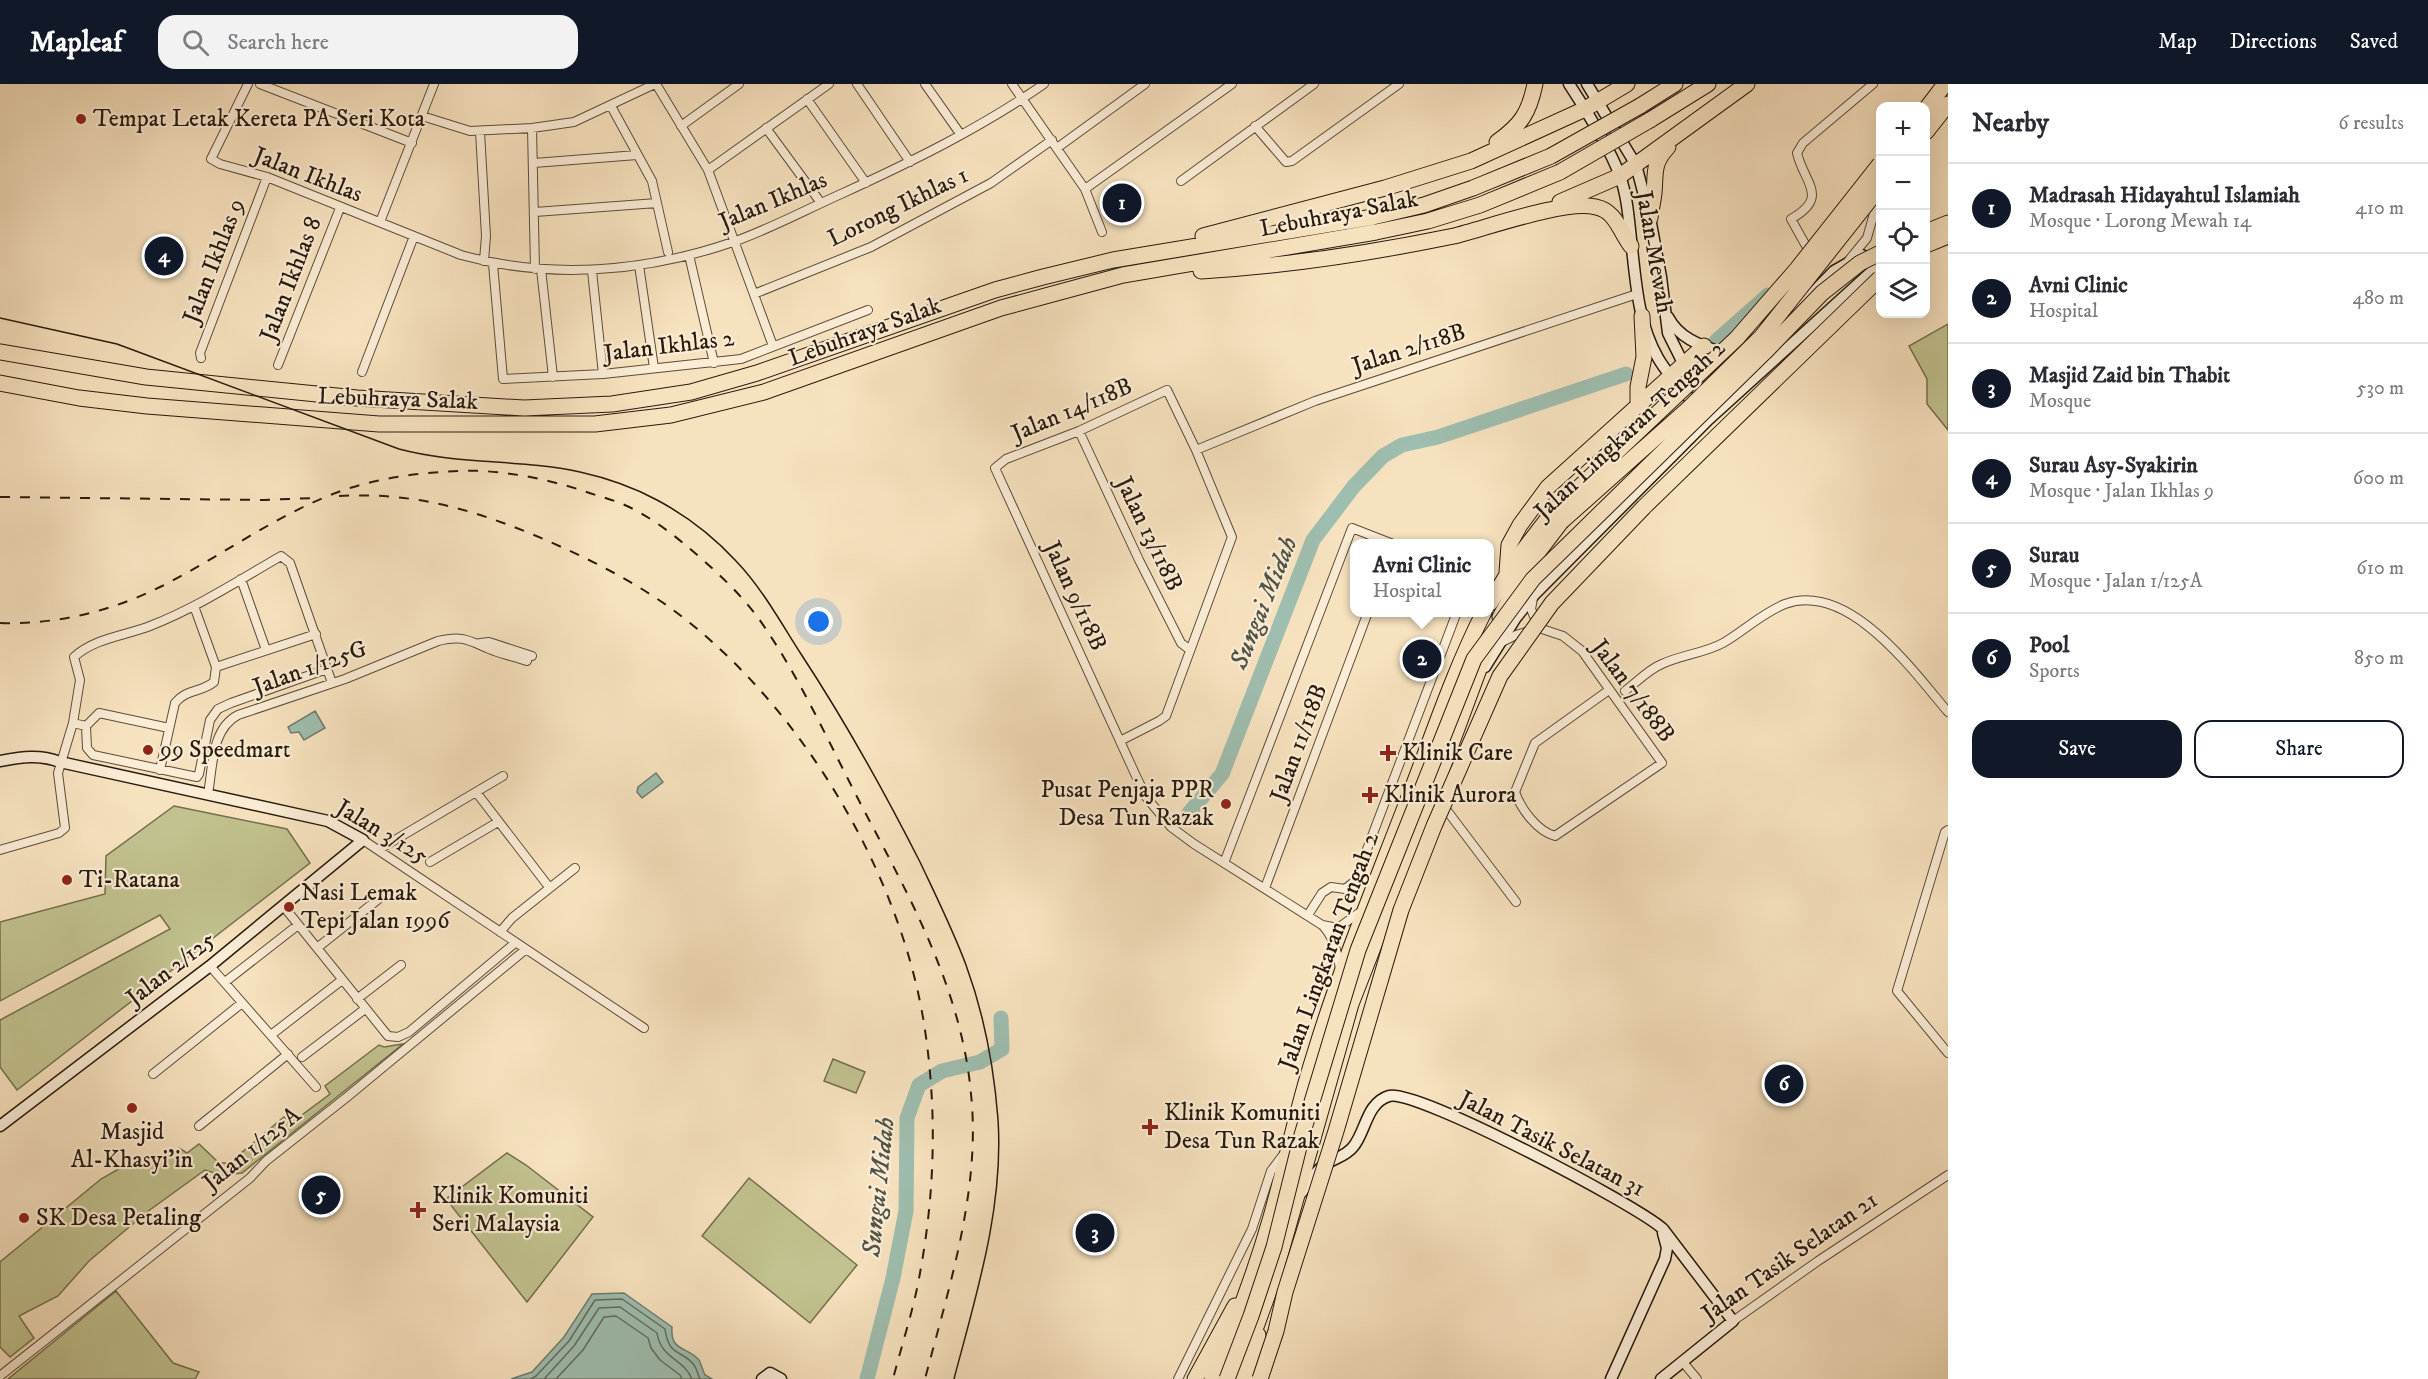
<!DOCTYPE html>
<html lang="en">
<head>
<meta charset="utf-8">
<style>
  :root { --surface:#fff; --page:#f2f2f3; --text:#2b2b33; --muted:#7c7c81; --line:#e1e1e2; --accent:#111827 }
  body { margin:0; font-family:"IM FELL DW Pica",serif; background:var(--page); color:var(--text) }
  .controls { position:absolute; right:18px; top:18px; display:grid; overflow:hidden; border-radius:12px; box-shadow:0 6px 24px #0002 }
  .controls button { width:54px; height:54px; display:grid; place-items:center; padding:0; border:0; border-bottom:2px solid var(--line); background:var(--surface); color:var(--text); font:30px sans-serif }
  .you { position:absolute; left:819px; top:538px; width:21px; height:21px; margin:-15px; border:4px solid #fff; border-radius:50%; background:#1a73e8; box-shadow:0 0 0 9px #1a73e833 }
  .badge { display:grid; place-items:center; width:39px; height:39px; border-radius:50%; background:var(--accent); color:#fff; font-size:20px; font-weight:700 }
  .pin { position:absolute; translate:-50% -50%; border:3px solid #fff; box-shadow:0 2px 6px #0006 }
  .popup { position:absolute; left:1350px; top:455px; width:144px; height:78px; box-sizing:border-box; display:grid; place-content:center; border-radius:12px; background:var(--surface); filter:drop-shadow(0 2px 4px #0005); font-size:20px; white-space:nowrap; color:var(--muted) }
  .popup b { font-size:22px; color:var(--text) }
  .popup::after { content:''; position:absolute; left:50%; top:100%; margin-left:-12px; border:12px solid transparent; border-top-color:var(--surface) }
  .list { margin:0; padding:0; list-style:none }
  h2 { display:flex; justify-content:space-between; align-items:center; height:78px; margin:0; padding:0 24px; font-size:26px }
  h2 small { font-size:20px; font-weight:400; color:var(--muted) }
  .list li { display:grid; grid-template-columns:39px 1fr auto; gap:18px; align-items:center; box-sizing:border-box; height:90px; padding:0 24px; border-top:2px solid var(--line) }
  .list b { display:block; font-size:22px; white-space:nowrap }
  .list p { margin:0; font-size:20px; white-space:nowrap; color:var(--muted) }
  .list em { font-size:20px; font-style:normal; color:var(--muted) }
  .actions { display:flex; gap:12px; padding:18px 24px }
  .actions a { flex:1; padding:14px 0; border:2px solid var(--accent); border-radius:18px; text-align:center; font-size:21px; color:var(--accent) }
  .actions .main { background:var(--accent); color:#fff }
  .icon { flex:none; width:33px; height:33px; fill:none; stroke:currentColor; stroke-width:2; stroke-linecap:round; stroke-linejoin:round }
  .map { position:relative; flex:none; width:1948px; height:1295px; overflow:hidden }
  header { display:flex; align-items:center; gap:36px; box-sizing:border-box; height:84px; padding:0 30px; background:var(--accent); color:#fff }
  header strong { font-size:28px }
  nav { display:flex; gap:33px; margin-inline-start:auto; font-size:21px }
  .search { width:420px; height:54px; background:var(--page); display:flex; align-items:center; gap:15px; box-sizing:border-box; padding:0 21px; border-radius:18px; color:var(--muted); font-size:22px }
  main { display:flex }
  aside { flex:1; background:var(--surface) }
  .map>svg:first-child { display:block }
  .green { fill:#c1c28f; stroke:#746e4e; stroke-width:1.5 }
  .water { fill:#9ebeaf; stroke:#6f7c6e; stroke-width:1.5 }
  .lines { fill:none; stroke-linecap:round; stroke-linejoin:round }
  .shore { stroke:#636c5e; stroke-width:1.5 }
  .river { stroke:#9ebeaf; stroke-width:15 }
  .street-casing { stroke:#5c4c3a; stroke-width:10 }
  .secondary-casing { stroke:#281a0d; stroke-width:13 }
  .highway-casing { stroke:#281a0d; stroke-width:17 }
  .street { stroke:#faecd5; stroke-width:8 }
  .secondary { stroke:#faecd5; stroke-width:10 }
  .highway { stroke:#f7e2bf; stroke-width:15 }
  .tram { stroke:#281a0d; stroke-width:1.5 }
  .rail { stroke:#281a0d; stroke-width:2; stroke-dasharray:10 10; stroke-linecap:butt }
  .highway-bridge-casing { stroke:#281a0d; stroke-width:17; stroke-linecap:butt }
  .highway-bridge { stroke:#f7e2bf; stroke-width:15 }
  .poi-dot { fill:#8f2418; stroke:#faecd5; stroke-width:2 }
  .labels { text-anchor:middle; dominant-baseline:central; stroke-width:4.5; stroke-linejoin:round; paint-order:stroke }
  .poi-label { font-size:24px; fill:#281a0d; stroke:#faecd5; text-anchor:start }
  .street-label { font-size:24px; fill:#281a0d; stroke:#faecd5 }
  .water-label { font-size:26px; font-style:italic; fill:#515346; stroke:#faecd5 }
</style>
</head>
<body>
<header>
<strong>Mapleaf</strong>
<div class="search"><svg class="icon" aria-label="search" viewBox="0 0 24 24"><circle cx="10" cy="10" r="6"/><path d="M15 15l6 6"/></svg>Search here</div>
<nav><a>Map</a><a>Directions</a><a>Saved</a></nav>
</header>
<main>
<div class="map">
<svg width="1948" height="1295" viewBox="0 0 1948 1295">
  <rect width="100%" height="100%" fill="#f7e2bf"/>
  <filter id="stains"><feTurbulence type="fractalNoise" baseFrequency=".00333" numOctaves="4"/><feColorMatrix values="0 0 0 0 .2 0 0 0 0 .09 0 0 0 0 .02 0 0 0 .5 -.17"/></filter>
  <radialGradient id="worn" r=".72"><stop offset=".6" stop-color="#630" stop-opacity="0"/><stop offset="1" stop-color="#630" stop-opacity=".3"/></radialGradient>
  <path class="green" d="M1948,240V346L1927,320V295L1909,262Z
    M174,722L287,745L310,779L17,1006L0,983V936L170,845L160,831L0,917V838L105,810L106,772Z
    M403,960L242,1089L221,1091L205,1086L147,1128L89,1177L58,1212L19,1232L34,1254L10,1273L0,1263V1178L101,1095L122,1083L165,1071L179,1064L187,1069L199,1060L219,1079H229L284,1033L291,1039L330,1010L325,1002L379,961L384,963Z
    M833,975L865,988L856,1009L824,997Z
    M507,1069L526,1081L593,1133L527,1218L446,1115Z
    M749,1094L857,1181L810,1239L702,1152Z
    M116,1207L173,1279L199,1288L195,1295H8Z"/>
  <path class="water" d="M315,627L325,644L304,656L299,648L291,649L288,643Z
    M656,689L663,698L642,714L637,708L638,703Z
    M1795,987L1798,991L1792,999L1794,1011L1792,1014L1784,1013L1777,1002L1778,994L1785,988Z
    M624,1209L672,1243C670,1268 687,1262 699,1276C701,1280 703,1287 705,1291L712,1295H511L532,1288L564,1253L592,1210Z"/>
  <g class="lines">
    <path class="shore" d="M531,1295L536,1292L569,1257L595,1216L622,1215L665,1245C669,1274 682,1265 694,1281C697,1285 698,1291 700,1295
      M544,1295L574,1262L599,1224L620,1223L657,1249C661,1275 683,1274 692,1295
      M556,1295L583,1266L604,1233L616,1232L648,1254L651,1264L660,1276L680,1291L682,1295"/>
    <path class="river" d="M1716,257L1768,211
      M1188,730L1222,690L1313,456L1354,402L1383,372L1402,361L1438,353L1626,290
      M867,1295L893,1194L906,1127L907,1034L919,1001L942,987L980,978L1002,965L1001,934"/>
    <defs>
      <path id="street" d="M248,0L211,75L220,80L267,93L461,171C551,196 646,188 733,158C770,145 805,126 841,110C911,78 981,44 1044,0
        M260,0L412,59
        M656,0L708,86L773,262
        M857,0L910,78
        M925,0L961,51
        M1012,0L1085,105L1102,148
        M807,15L866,99
        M611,22L652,97L668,168
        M422,32L470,47L532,44L574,38L655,0
        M681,42L739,0
        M1255,42L1286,78L1292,77L1399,0
        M532,44L535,185
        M766,44L821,119
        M480,48L486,152L484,177
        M1057,64L1145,0
        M534,79L637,71
        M708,86L829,0
        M1181,97L1314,0
        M1085,105L1232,0
        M535,128L657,119
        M380,138L434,0
        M1810,169L1791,135C1830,113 1804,99 1797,69L1803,59L1873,0
        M689,171L714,279
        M1849,176L1867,154L1873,133L1876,113
        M493,180L503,295L603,290L741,275L868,226
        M639,181L654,284
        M541,185L553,293
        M592,187L603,290
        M754,210L871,163L991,99L1052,56
        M201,274L200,269L267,93
        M278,281L340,124
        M362,288L414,152
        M1079,347L1139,476L1181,559L1190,566
        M1196,366L1315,317L1637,210
        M241,495L266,566
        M1533,514L1531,525L1538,542
        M194,522L216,583
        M480,559L489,558L532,572
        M1500,559L1516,551L1539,544L1563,552L1582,567L1662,679L1555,752C1537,747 1521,725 1515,708L1535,659L1609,606
        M1625,607C1637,598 1649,585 1662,580C1681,571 1705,569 1723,559C1744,547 1762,529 1785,520C1849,497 1913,587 1948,628
        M73,639L86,642L99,629L169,644
        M86,642L87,664L93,671L197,693L199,690L210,636L218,625L231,619L327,585
        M1120,657L1159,637L1166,632L1232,453L1196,366L1167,306L1079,347L1006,375L995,384L1136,692L1146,713L1171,743L1194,760L1322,841C1334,853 1338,869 1340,886
        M160,686L175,619C186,605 200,609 214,598L216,583L316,550
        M476,708L549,803
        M208,710C213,683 211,645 238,631L345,595L438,557C462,551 468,556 489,565C501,570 515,573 527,577
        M1442,720L1516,818
        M1948,746L1945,748L1897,907L1948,969
        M363,756L644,944
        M0,766L59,749L65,744L58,689L73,639L80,596L74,573C95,554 124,552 150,542C196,524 238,497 281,472L290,479L332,599
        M378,766L503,692
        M430,778L498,738
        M1224,779L1352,444L1393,460
        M1265,804L1368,528
        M284,823L388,952L398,953L409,948L515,859
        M1308,831L1322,809L1331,803L1345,805L1355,797L1457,528
        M1322,841L1338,844L1363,826
        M500,848L512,834L575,784
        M317,864L386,809
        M210,882L316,1003
        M225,898L298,841
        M357,915L401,881
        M271,951L342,896
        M302,973L365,925
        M153,990L242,919
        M199,1042L288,970
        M1733,1237L1818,1177L1948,1091
        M1682,1277L1697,1295
        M0,1292L250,1094L266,1077L347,1013L525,866
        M1178,1295L1252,1145L1271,1087L1283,1071"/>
      <path id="secondary" d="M1569,0C1586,26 1609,62 1620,92C1628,114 1629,140 1632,164C1636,201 1639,241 1658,274C1669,293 1684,308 1698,324
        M1587,0L1636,81L1650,134L1661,193L1668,249L1684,281L1699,300
        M1792,230L1834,187L1862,171
        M1668,233C1680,256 1703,262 1726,270
        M1485,583L1515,535L1534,511L1708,336L1880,180
        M0,677C22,673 39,670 60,678L328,737L363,756L210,882L0,1042
        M1302,1108C1309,1097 1315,1087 1326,1080C1335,1074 1346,1072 1353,1063C1366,1048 1366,1019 1389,1012C1415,1004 1637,1121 1663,1145L1733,1237L1661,1295
        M762,1295L770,1289L781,1295
        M1611,1295L1665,1175L1667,1164L1663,1149"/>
      <path id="highway" d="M1640,22L1675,0
        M1926,25L1945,0
        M1650,36L1708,0
        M1926,48L1948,20
        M1497,58C1521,41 1529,29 1535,0
        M1560,118L1620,92L1747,0
        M1650,134C1651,126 1653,118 1654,109C1656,89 1652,80 1668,63
        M1926,148L1948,139
        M1203,152L1385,104L1471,77L1585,25L1627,0
        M1926,161L1948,152
        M1201,187C1286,182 1371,169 1454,152C1487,144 1566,115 1596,123C1616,127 1620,148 1631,162
        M0,268L146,293L357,314L524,324L612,320L691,308L757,289L995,206L1043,193L1113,176L1373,133L1424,121L1473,104L1551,72
        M0,299L79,314L147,322L379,340H595L671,331L764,308L1001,224L1049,211L1123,191L1376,148L1428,137L1480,121L1560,88
        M1638,321V303L1644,273L1642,232
        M1507,488L1509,461L1520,441L1548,403L1704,262
        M1490,519L1516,476L1552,429
        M1500,533L1529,480L1561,438
        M1195,1295L1235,1222
        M1212,1295C1235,1242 1255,1189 1271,1133C1286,1080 1297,1025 1314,972C1341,883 1376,799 1409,713C1433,651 1454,587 1484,528
        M1237,1295L1273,1196L1351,920L1432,712L1488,561
        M1250,1295L1257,1273L1258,1251"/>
    </defs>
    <use href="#street" class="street-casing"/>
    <use href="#secondary" class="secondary-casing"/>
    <use href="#highway" class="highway-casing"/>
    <use href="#street" class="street"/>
    <use href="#secondary" class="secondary"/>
    <use href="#highway" class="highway"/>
    <path class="tram" d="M0,234L117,260L399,365C459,381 521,375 580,388C607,394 633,403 657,416C687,432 713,452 736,477C762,504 781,539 801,570C845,637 884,707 920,778C936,812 953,846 966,881C984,930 994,984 998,1035C1004,1124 976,1211 954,1295"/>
    <path class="rail" d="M339,412C410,408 469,424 534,451C581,471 627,493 669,523C798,616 902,789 925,946C937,1027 935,1108 920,1189C914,1224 902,1260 893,1295
      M0,413L264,416L315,414
      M0,539C55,541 112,527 160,503C218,474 269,436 328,412C369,395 414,389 458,387C499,385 542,394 581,406C594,411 607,414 620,419C645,429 669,447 689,464C715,486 739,508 759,535C802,596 832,666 867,732C913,819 962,909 971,1010C981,1105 949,1203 925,1295"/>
    <defs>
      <path id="highway-bridge" d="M1551,72L1640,22
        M1560,88L1650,36
        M1552,429L1737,254L1797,185L1880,80
        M1561,438L1689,324L1762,252L1880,103
        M1227,1295L1251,1232L1274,1163L1302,1051L1358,866L1474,575L1533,495L1765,268L1822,209L1860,179L1880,169
        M1260,1295L1276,1247L1285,1208L1336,1047L1401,826L1434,742L1500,592L1552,519L1644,423L1880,194"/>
    </defs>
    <use href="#highway-bridge" class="highway-bridge-casing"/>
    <use href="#highway-bridge" class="highway-bridge"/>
  </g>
  <g class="poi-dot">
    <circle cx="81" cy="35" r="6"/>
    <circle cx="148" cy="666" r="6"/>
    <path d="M1385 660h6v6h6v6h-6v6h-6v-6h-6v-6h6z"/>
    <path d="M1367 702h6v6h6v6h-6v6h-6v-6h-6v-6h6z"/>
    <circle cx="1226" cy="720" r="6"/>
    <circle cx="67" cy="796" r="6"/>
    <circle cx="289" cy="823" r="6"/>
    <circle cx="132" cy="1024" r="6"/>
    <path d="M1147 1034h6v6h6v6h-6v6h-6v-6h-6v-6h6z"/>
    <path d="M415 1117h6v6h6v6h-6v6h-6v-6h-6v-6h6z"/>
    <circle cx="24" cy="1134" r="6"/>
  </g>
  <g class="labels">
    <g class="poi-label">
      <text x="93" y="35">Tempat Letak Kereta PA Seri Kota</text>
      <text x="160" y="666">99 Speedmart</text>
      <text x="1402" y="669">Klinik Care</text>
      <text x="1214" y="706" text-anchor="end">Pusat Penjaja PPR<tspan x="1214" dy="28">Desa Tun Razak</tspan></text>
      <text x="1384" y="711">Klinik Aurora</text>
      <text x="79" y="796">Ti-Ratana</text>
      <text x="301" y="809">Nasi Lemak<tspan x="301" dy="28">Tepi Jalan 1996</tspan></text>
      <text x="1164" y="1029">Klinik Komuniti<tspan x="1164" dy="28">Desa Tun Razak</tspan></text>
      <text x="132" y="1048" text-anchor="middle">Masjid<tspan x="132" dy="28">Al-Khasyi'in</tspan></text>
      <text x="432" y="1112">Klinik Komuniti<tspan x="432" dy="28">Seri Malaysia</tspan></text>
      <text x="36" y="1134">SK Desa Petaling</text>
    </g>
    <g class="street-label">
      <text transform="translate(308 91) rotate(21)">Jalan Ikhlas</text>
      <text transform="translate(773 117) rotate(-23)">Jalan Ikhlas</text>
      <text transform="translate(898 123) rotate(-26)">Lorong Ikhlas 1</text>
      <text transform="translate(1339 130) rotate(-11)">Lebuhraya Salak</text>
      <text transform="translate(1654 168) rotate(80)">Jalan Mewah</text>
      <text transform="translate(214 177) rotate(-69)">Jalan Ikhlas 9</text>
      <text transform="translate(291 195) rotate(-69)">Jalan Ikhlas 8</text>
      <text transform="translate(865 248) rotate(-20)">Lebuhraya Salak</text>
      <text transform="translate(669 262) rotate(-7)">Jalan Ikhlas 2</text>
      <text transform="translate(1409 265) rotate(-18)">Jalan 2/118B</text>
      <text transform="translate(398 315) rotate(2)">Lebuhraya Salak</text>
      <text transform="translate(1072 326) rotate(-23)">Jalan 14/118B</text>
      <text transform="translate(1630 346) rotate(-43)">Jalan Lingkaran Tengah 2</text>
      <text transform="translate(1149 450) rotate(64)">Jalan 13/118B</text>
      <text transform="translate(1075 512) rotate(65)">Jalan 9/118B</text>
      <text transform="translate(310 584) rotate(-20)">Jalan 1/125G</text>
      <text transform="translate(1633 607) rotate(53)">Jalan 7/188B</text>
      <text transform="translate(1299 659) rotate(-70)">Jalan 11/118B</text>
      <text transform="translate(382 748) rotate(31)">Jalan 3/125</text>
      <text transform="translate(1329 867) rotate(-70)">Jalan Lingkaran Tengah 2</text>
      <text transform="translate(171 885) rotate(-38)">Jalan 2/125</text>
      <text transform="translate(1552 1060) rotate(27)">Jalan Tasik Selatan 31</text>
      <text transform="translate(252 1065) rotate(-39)">Jalan 1/125A</text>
      <text transform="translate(1790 1173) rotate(-35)">Jalan Tasik Selatan 21</text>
    </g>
    <g class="water-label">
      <text transform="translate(1264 519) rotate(-68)">Sungai Midah</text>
      <text transform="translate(879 1103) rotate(-84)">Sungai Midah</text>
    </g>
  </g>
  <rect width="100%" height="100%" filter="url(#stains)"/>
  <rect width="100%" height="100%" fill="url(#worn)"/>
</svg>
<div class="controls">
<button>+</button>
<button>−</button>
<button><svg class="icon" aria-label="locate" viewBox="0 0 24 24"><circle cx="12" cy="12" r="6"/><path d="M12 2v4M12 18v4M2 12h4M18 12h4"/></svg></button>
<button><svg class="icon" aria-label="layers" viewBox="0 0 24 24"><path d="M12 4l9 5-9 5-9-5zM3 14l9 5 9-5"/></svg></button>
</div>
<div class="you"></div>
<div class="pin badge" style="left:1122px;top:119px">1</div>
<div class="pin badge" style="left:1422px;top:575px">2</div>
<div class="popup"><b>Avni Clinic</b>Hospital</div>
<div class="pin badge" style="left:1095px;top:1149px">3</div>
<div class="pin badge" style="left:164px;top:172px">4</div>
<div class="pin badge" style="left:321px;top:1111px">5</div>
<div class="pin badge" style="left:1784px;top:1000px">6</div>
</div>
<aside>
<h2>Nearby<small>6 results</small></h2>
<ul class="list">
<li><span class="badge">1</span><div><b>Madrasah Hidayahtul Islamiah</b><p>Mosque · Lorong Mewah 14</p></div><em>410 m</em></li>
<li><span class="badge">2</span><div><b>Avni Clinic</b><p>Hospital</p></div><em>480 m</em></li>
<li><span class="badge">3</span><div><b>Masjid Zaid bin Thabit</b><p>Mosque</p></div><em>530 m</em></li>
<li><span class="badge">4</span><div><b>Surau Asy-Syakirin</b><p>Mosque · Jalan Ikhlas 9</p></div><em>600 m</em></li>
<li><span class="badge">5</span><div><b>Surau</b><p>Mosque · Jalan 1/125A</p></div><em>610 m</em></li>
<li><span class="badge">6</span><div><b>Pool</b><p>Sports</p></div><em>850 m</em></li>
</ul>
<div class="actions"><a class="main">Save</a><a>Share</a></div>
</aside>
</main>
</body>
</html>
